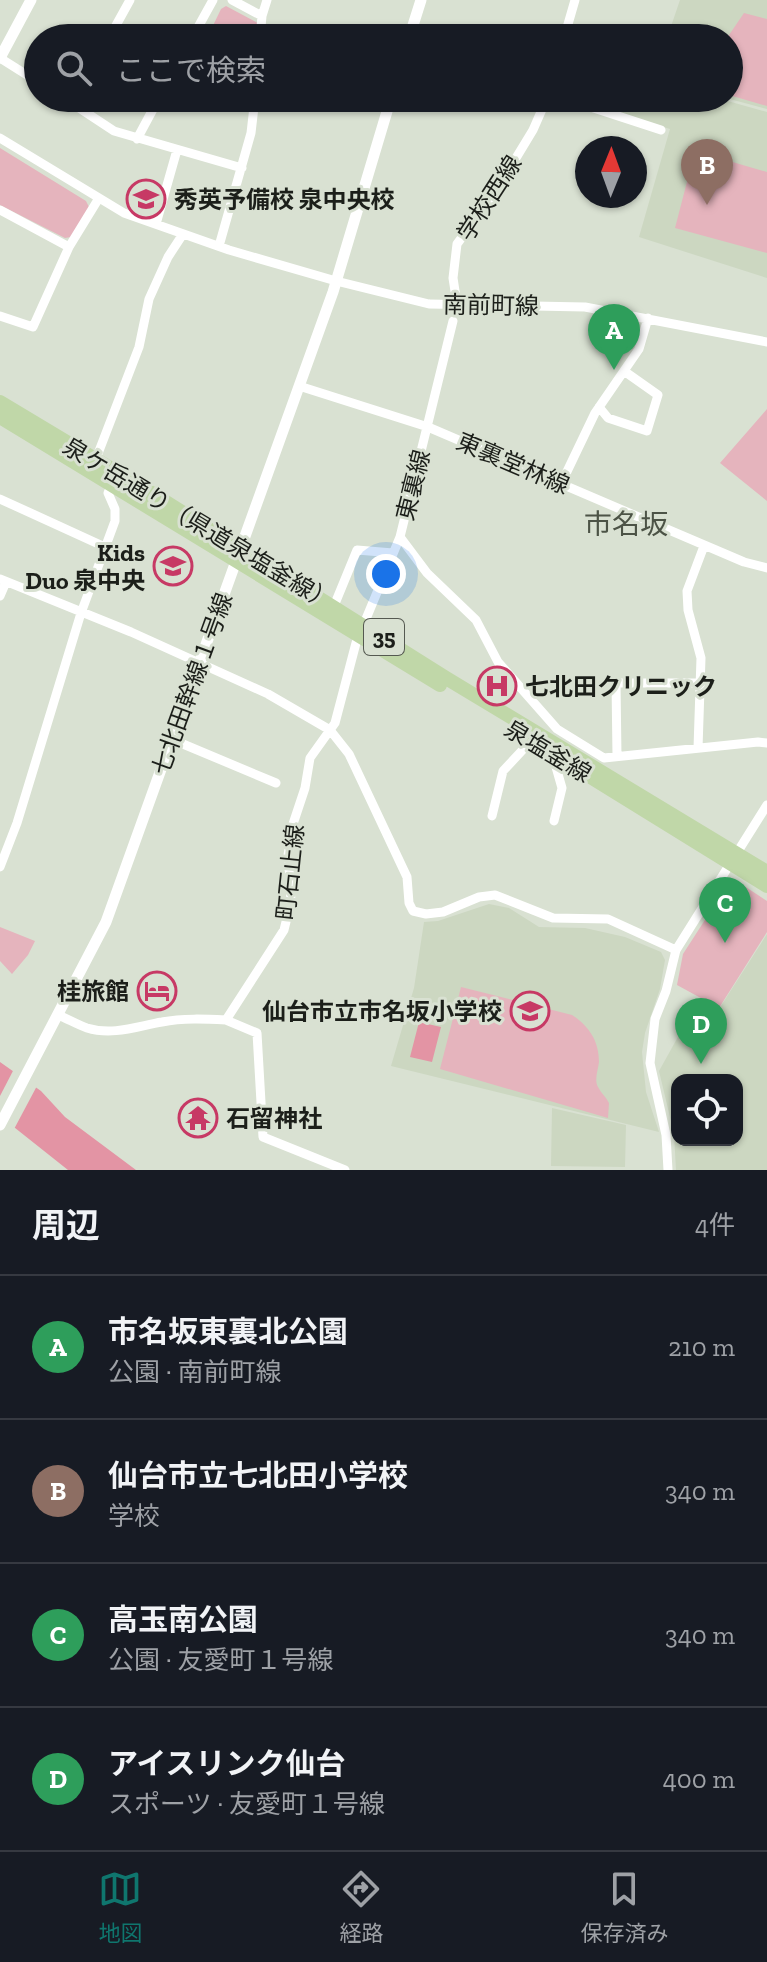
<!DOCTYPE html>
<html lang="ja">
<head>
<meta charset="utf-8">
<style>
  :root { --surface:#171b24; --page:#20242c; --text:#f1f3f6; --muted:#9ea1a6; --line:#363941; --accent:#0f766e }
  body { margin:0; font-family:"Zilla Slab","Noto Sans JP",serif; background:var(--page); color:var(--text) }
  .controls { position:absolute; right:24px; bottom:24px; display:grid; overflow:hidden; border-radius:16px; box-shadow:0 2px 6px #0004 }
  .controls button { width:72px; height:72px; display:grid; place-items:center; padding:0; border:0; border-bottom:2px solid var(--line); background:var(--surface); color:var(--text); font:40px sans-serif }
  .compass { position:absolute; left:575px; top:136px; width:72px; height:72px; border-radius:50%; background:var(--surface); box-shadow:0 2px 6px #0004; rotate:1deg }
  .you { position:absolute; left:386px; top:574px; width:28px; height:28px; margin:-20px; border:6px solid #fff; border-radius:50%; background:#1a73e8; box-shadow:0 0 0 12px #1a73e833 }
  .badge { display:grid; place-items:center; width:52px; height:52px; border-radius:50%; background:var(--accent); color:#fff; font-size:26px; font-weight:700 }
  .pin { position:absolute; translate:-50% -66px; filter:drop-shadow(0 2px 4px #0008) }
  .pin::after { content:''; position:absolute; top:42px; width:28px; height:24px; background:inherit; clip-path:polygon(0 0,100% 0,50% 100%) }
  .list { margin:0; padding:0; list-style:none }
  h2 { display:flex; justify-content:space-between; align-items:center; height:104px; margin:0; padding:0 32px; font-size:34px }
  h2 small { font-size:26px; font-weight:400; color:var(--muted) }
  .list li { display:grid; grid-template-columns:52px 1fr auto; gap:24px; align-items:center; box-sizing:border-box; height:144px; padding:0 32px; border-top:2px solid var(--line) }
  .list b { display:block; font-size:30px; white-space:nowrap }
  .list p { margin:0; font-size:26px; white-space:nowrap; color:var(--muted) }
  .list em { font-size:26px; font-style:normal; color:var(--muted) }
  .icon { flex:none; width:44px; height:44px; fill:none; stroke:currentColor; stroke-width:2; stroke-linecap:round; stroke-linejoin:round }
  .map { position:relative; flex:none; width:767px; height:1170px; overflow:hidden }
  .search { position:absolute; background:var(--surface); box-shadow:0 2px 6px #0004; left:24px; right:24px; top:24px; height:88px; display:flex; align-items:center; gap:20px; box-sizing:border-box; padding:0 28px; border-radius:44px; color:var(--muted); font-size:30px }
  .sheet { height:680px; background:var(--surface) }
  nav { display:flex; justify-content:space-around; align-items:center; box-sizing:border-box; height:112px; border-top:2px solid var(--line); background:var(--surface); font-size:22px; color:var(--muted) }
  nav a { display:grid; justify-items:center; gap:4px }
  nav .on { color:var(--accent) }
  .map>svg:first-child { display:block }
  .built { fill:#ccd7c1; fill-rule:evenodd }
  .green { fill:#e5b4bd }
  .water { fill:#e394a4 }
  .pier { fill:#d9e1d2 }
  .lines { fill:none; stroke-linecap:round; stroke-linejoin:round }
  .minor { stroke:#fff; stroke-width:9 }
  .tertiary { stroke:#fff; stroke-width:11 }
  .primary { stroke:#c0d7a8; stroke-width:14 }
  .labels { text-anchor:middle; dominant-baseline:central; stroke-width:6; stroke-linejoin:round; paint-order:stroke }
  .shield { fill:#d9e1d2; stroke:#555951; stroke-width:2 }
  .shield-label { font-size:22px; font-weight:bold; fill:#1c1f1a }
  .street-label { font-size:24px; fill:#1c1f1a; stroke:#d9e1d2 }
  .poi-label { font-size:24px; font-weight:bold; fill:#1c1f1a; stroke:#d9e1d2; text-anchor:start }
  .quarter-label { font-size:28px; fill:#4c5346; stroke:#d9e1d2 }
</style>
</head>
<body>
<div class="map">
<svg width="767" height="1170" viewBox="0 0 767 1170">
  <rect width="100%" height="100%" fill="#d9e1d2"/>
  <path class="built" d="M680,0H767V109L726,98H729V38H667Z
    M603,98H717L767,112V278L639,237L670,129L600,107Z
    M489,904L509,908L539,927L585,928L625,937L661,952L665,960L660,989L645,1033L642,1052L646,1092L659,1132L391,1066L414,988L424,922L438,921Z
    M767,934V1170H676L674,1134L659,1071L698,1001L717,1012ZM677,1080H737V1140H677Z
    M552,1108L626,1125L625,1167L551,1166Z"/>
  <path class="green" d="M226,6L258,23V38H207L221,9Z
    M744,13L767,19V106L729,95V38H727Z
    M0,148L86,201L89,207L71,237L65,238L0,205Z
    M695,151L767,172V253L675,228Z
    M767,409V501L720,463Z
    M732,878L767,901V932L719,1008L677,985L683,954Z
    M0,927L35,941L28,955L12,974L0,961Z
    M461,987L572,1015C589,1026 599,1041 599,1062C598,1070 594,1080 598,1087C601,1093 606,1097 609,1103L608,1118L440,1069Z"/>
  <path class="water" d="M419,1022L441,1027L432,1062L410,1057Z
    M0,1062L41,1091L65,1117L136,1170H68L0,1116Z"/>
  <path class="pier" d="M15,1067L38,1084L13,1131L0,1121V1096Z"/>
  <g class="lines">
    <path class="minor" d="M232,0L262,16
      M109,38L130,0
      M192,38L213,0
      M260,38L262,16L267,0
      M564,38L575,0
      M0,58L38,82
      M64,98L114,131L242,168
      M563,98L661,130
      M0,138L124,213L229,250L336,281L429,304L585,307L767,342
      M137,139L159,98
      M0,210L69,247
      M156,224L177,150
      M219,246L251,133L255,98
      M457,304L453,278L457,244L496,191L533,130L547,98
      M0,316L33,327L69,247L99,198
      M299,386L428,427L744,562L767,568
      M599,407L608,418L647,431L658,395L624,371
      M94,464L139,347L149,299L168,257L183,234
      M561,484L595,413L639,349L648,318
      M0,499L105,547
      M400,537L427,573L476,620L498,662L557,729L604,758L758,742L767,743
      M0,579L131,632L268,694L330,730L349,754L407,877L409,903L413,911L426,914L443,912L479,897L495,895L553,918L608,919L676,950
      M0,596L6,582
      M334,606L357,550L393,553
      M171,739L276,783
      M698,748L701,658L688,610L687,591L704,546
      M617,756L616,683H699
      M492,816L503,771L531,741
      M554,821L562,788L556,767L560,758
      M0,867L17,823L81,613L115,521V509L108,493L111,486
      M58,1015C68,1019 78,1025 87,1028C113,1036 138,1026 162,1022C183,1018 205,1019 226,1020L284,930L291,901L288,855L293,824L305,788L310,758L335,723L356,643L400,537L453,321
      M226,1020L257,1033L263,1137L345,1170
      M668,1170L666,1135L650,1063L655,1019L666,991L676,950L767,805"/>
    <path class="tertiary" d="M409,38L421,0
      M0,58L31,0
      M0,1125L106,922L333,292L391,98"/>
    <path class="primary" d="M0,402L150,492L446,678L767,872
      M0,417L440,685
      M529,739L767,886"/>
  </g>
  <defs>
    <symbol id="school-ring" viewBox="-11 -11 22 22"><circle r="9.5" fill="#d9e1d2" stroke="#c73965" stroke-width="1.5"/><path d="M0-5L7-2L0 1L-7-2ZM-4 1L0 2.5L4 1V4Q0 6-4 4Z" fill="#c73965"/></symbol>
    <symbol id="hospital-ring" viewBox="-11 -11 22 22"><circle r="9.5" fill="#d9e1d2" stroke="#c73965" stroke-width="1.5"/><path d="M-5-5h3v3.5h4V-5h3V5h-3V1.5h-4V5h-3Z" fill="#c73965"/></symbol>
    <symbol id="hotel-ring" viewBox="-11 -11 22 22"><circle r="9.5" fill="#d9e1d2" stroke="#c73965" stroke-width="1.5"/><path d="M-6-4.5h1.5V1H6V5H4.5V3h-9V5H-6ZM-4 0a1.8 1.8 0 1 1 3.6 0ZM.5 0V-2.5h3Q6-2.5 6 0Z" fill="#c73965"/></symbol>
    <symbol id="temple-ring" viewBox="-11 -11 22 22"><circle r="9.5" fill="#d9e1d2" stroke="#c73965" stroke-width="1.5"/><path d="M0-6L5-2H3V0L6.5 2.5H4V6H1.5V3h-3V6H-4V2.5H-6.5L-3 0V-2H-5Z" fill="#c73965"/></symbol>
  </defs>
  <g fill-rule="evenodd">
    <use href="#school-ring" x="124" y="177" width="44" height="44"/>
    <use href="#school-ring" x="151" y="544" width="44" height="44"/>
    <use href="#hospital-ring" x="475" y="664" width="44" height="44"/>
    <use href="#hotel-ring" x="135" y="969" width="44" height="44"/>
    <use href="#school-ring" x="508" y="989" width="44" height="44"/>
    <use href="#temple-ring" x="176" y="1096" width="44" height="44"/>
  </g>
  <g class="labels">
    <rect class="shield" x="364" y="619" width="40" height="36" rx="6"/>
    <g class="shield-label">
      <text x="384" y="637">35</text>
    </g>
    <g class="street-label">
      <text transform="translate(489 198) rotate(-57)">学校西線</text>
      <text transform="translate(491 305) rotate(1)">南前町線</text>
      <text transform="translate(513 463) rotate(23)">東裏堂林線</text>
      <text transform="translate(413 485) rotate(-76)">東裏線</text>
      <text transform="translate(199 524) rotate(31)">泉ケ岳通り（県道泉塩釜線）</text>
      <text transform="translate(192 684) rotate(-70)">七北田幹線１号線</text>
      <text transform="translate(548 751) rotate(31)">泉塩釜線</text>
      <text transform="translate(290 872) rotate(-84)">町石止線</text>
    </g>
    <g class="poi-label">
      <text x="174" y="199">秀英予備校 泉中央校</text>
      <text x="145" y="552" text-anchor="end">Kids<tspan x="145" dy="28">Duo 泉中央</tspan></text>
      <text x="525" y="686">七北田クリニック</text>
      <text x="129" y="991" text-anchor="end">桂旅館</text>
      <text x="502" y="1011" text-anchor="end">仙台市立市名坂小学校</text>
      <text x="226" y="1118">石留神社</text>
    </g>
    <g class="quarter-label">
      <text x="626" y="524">市名坂</text>
    </g>
  </g>
</svg>
<div class="controls">
<button><svg class="icon" aria-label="locate" viewBox="0 0 24 24"><circle cx="12" cy="12" r="6"/><path d="M12 2v4M12 18v4M2 12h4M18 12h4"/></svg></button>
</div>
<svg class="compass" viewBox="-18 -18 36 36"><path d="M0-13l5 13h-10z" fill="#e53935"/><path d="M0 13l5-13h-10z" fill="#9ea1a6"/></svg>
<div class="you"></div>
<div class="pin badge" style="left:614px;top:370px;background:#2e9e5b">A</div>
<div class="pin badge" style="left:707px;top:205px;background:#8d6e63">B</div>
<div class="pin badge" style="left:725px;top:943px;background:#2e9e5b">C</div>
<div class="pin badge" style="left:701px;top:1064px;background:#2e9e5b">D</div>
<div class="search"><svg class="icon" aria-label="search" viewBox="0 0 24 24"><circle cx="10" cy="10" r="6"/><path d="M15 15l6 6"/></svg>ここで検索</div>
</div>
<section class="sheet">
<h2>周辺<small>4件</small></h2>
<ul class="list">
<li><span class="badge" style="background:#2e9e5b">A</span><div><b>市名坂東裏北公園</b><p>公園 · 南前町線</p></div><em>210 m</em></li>
<li><span class="badge" style="background:#8d6e63">B</span><div><b>仙台市立七北田小学校</b><p>学校</p></div><em>340 m</em></li>
<li><span class="badge" style="background:#2e9e5b">C</span><div><b>高玉南公園</b><p>公園 · 友愛町１号線</p></div><em>340 m</em></li>
<li><span class="badge" style="background:#2e9e5b">D</span><div><b>アイスリンク仙台</b><p>スポーツ · 友愛町１号線</p></div><em>400 m</em></li>
</ul>
</section>
<nav>
<a class="on"><svg class="icon" aria-label="map" viewBox="0 0 24 24"><path d="M3 6l6-2 6 2 6-2v14l-6 2-6-2-6 2zM9 4v14M15 6v14"/></svg>地図</a>
<a><svg class="icon" aria-label="directions" viewBox="0 0 24 24"><path d="M12 3l9 9-9 9-9-9zM9 14v-3h6M13 9l2 2-2 2"/></svg>経路</a>
<a><svg class="icon" aria-label="saved" viewBox="0 0 24 24"><path d="M7 4h10v16l-5-4-5 4z"/></svg>保存済み</a>
</nav>
</body>
</html>
